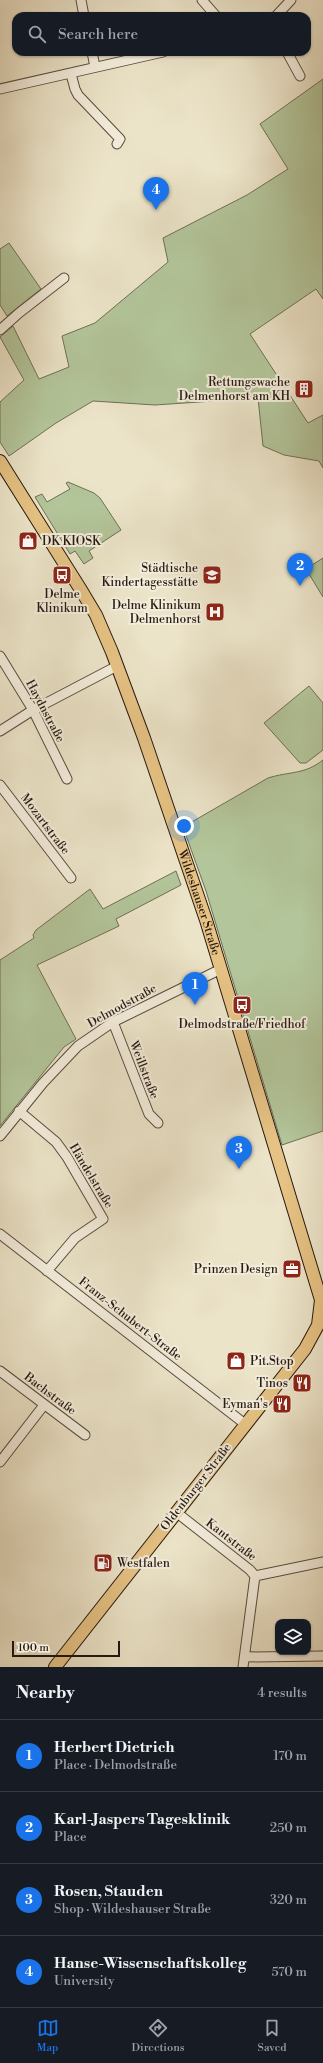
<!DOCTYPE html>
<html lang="en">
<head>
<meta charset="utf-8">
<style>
  :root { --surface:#171b24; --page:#20242c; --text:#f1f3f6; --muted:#9ea1a6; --line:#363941; --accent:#1a73e8 }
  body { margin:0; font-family:"Libre Bodoni",serif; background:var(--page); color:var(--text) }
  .controls { position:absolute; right:12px; bottom:12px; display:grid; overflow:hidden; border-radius:8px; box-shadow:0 1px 3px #0004 }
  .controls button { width:36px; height:36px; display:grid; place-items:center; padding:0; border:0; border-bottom:1px solid var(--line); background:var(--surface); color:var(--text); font:20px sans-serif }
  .scale { position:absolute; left:12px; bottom:10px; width:108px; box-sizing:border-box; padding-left:4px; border:2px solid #271a11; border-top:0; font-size:11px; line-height:14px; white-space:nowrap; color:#271a11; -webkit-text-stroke:3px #f3eddc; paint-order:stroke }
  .you { position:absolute; left:184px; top:826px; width:14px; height:14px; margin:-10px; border:3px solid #fff; border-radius:50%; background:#1a73e8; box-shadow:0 0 0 6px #1a73e833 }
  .badge { display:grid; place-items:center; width:26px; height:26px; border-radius:50%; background:var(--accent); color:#fff; font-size:13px; font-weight:700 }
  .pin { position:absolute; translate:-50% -33px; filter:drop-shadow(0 1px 2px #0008) }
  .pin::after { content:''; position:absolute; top:21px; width:14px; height:12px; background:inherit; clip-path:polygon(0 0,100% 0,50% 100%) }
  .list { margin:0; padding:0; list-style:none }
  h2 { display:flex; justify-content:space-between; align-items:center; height:52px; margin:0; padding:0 16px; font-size:17px }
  h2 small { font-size:13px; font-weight:400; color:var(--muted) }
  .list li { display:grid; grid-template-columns:26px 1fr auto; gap:12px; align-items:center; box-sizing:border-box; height:72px; padding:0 16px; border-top:1px solid var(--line) }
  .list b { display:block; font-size:15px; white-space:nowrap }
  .list p { margin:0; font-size:13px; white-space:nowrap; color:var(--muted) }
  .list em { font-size:13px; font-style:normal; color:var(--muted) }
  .icon { flex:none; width:22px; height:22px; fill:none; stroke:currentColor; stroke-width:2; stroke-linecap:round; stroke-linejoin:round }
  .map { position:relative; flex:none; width:323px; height:1667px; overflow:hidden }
  .search { position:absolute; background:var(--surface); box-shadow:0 1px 3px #0004; left:12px; right:12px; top:12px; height:44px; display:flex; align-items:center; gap:10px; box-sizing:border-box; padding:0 14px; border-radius:12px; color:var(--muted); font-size:15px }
  .sheet { height:340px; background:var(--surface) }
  nav { display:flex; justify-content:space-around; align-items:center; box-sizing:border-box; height:56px; border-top:1px solid var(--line); background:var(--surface); font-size:11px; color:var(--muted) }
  nav a { display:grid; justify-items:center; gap:2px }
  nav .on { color:var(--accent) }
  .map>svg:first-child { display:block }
  .green { fill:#b3c59a; stroke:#6d7056 }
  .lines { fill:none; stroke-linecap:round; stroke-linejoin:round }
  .minor-casing { stroke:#584c3f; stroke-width:11 }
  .major-casing { stroke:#271a11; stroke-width:14 }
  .minor { stroke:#f3eddc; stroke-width:9 }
  .major { stroke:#e6c284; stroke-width:12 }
  .labels { text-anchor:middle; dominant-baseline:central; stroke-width:4; stroke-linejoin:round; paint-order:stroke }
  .poi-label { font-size:12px; fill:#271a11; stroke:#f3eddc; text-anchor:end }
  .street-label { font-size:12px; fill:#271a11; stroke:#f3eddc }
</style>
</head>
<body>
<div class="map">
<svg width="323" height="1667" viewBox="0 0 323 1667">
  <rect width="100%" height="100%" fill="#ece4c9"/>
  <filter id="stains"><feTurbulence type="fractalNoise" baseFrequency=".005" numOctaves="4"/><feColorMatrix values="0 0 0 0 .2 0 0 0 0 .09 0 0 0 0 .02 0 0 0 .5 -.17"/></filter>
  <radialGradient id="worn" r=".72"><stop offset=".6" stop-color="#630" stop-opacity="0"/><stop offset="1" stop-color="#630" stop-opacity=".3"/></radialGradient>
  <path class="green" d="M323,79V299L316,289L250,334L308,423L323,415V468L319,461L284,455L263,446L258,398L155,405L93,401L56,423L9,456L0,442V402L24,380L0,337L13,326L39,379L69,367L62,336L95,323L168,262L163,238L247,195L288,169L260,124Z
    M9,243L41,289L7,316L0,305V249Z
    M68,482L94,493L100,498L121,530L89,551L93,558L84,564L75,551L70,554L35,497L42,494L47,502L70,489L66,483Z
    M323,558V597L306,569Z
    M309,686L323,703V750L306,763H300L264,723Z
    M323,760V1131L282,1145L206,891L183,827L268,778C290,771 304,775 323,760Z
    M176,871L181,885L116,919L119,926L37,965L76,1039L64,1047L0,1126V960L34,938L33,935L36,930L90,889L103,909Z"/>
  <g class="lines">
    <defs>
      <path id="minor" d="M81,0L84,16
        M202,0L216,16
        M276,16L291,0
        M92,52L95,67
        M287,52L300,76
        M71,74L75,89L78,95L120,139L117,144
        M0,89L163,52
        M0,330L19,313L64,278
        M0,656L33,710L67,779
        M0,731L33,710L117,666
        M0,785L71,878
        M113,1022L149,1114L158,1123
        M19,1111L56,1142L67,1157L103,1219L75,1238L47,1271
        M0,1136L43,1083L78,1046L113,1022L221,969
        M0,1234L245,1424
        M0,1371L85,1435
        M0,1462L44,1405
        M176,1512L250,1570L255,1576L243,1667
        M255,1576L323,1562
        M245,1657L323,1656"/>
      <g id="major">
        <path id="s1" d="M0,461L81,590L96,615L112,652L144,738L206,920L321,1300L318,1325L305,1349L55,1667"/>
      </g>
    </defs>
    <use href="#minor" class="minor-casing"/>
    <use href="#major" class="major-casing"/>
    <use href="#minor" class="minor"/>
    <use href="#major" class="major"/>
  </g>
  <defs>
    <symbol id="building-square" viewBox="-11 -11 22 22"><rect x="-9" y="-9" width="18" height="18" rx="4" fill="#8f2418" stroke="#f3eddc"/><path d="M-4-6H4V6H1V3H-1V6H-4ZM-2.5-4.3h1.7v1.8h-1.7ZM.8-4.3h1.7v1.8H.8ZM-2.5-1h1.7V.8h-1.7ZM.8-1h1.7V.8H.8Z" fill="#fff"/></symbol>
    <symbol id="shop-square" viewBox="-11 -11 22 22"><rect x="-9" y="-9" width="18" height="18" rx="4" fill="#8f2418" stroke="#f3eddc"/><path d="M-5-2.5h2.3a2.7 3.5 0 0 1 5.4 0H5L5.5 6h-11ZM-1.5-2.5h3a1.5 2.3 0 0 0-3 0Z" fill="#fff"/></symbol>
    <symbol id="bus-square" viewBox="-11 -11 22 22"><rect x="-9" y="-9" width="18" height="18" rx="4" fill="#8f2418" stroke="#f3eddc"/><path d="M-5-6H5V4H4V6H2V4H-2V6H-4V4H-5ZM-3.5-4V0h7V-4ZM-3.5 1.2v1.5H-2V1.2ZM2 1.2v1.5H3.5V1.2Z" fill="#fff"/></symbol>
    <symbol id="school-square" viewBox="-11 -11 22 22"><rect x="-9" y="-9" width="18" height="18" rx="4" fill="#8f2418" stroke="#f3eddc"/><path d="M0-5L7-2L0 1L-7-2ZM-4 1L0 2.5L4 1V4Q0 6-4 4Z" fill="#fff"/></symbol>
    <symbol id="hospital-square" viewBox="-11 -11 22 22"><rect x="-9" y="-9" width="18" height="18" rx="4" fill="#8f2418" stroke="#f3eddc"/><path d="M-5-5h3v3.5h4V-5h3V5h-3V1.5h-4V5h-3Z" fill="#fff"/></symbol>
    <symbol id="office-square" viewBox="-11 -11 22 22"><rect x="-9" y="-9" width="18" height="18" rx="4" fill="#8f2418" stroke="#f3eddc"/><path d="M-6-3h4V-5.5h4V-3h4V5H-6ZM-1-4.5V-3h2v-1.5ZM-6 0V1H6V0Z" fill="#fff"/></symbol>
    <symbol id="restaurant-square" viewBox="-11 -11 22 22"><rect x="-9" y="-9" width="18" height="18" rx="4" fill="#8f2418" stroke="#f3eddc"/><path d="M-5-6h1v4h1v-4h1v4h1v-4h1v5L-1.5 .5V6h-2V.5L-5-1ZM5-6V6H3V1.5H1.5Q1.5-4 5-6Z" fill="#fff"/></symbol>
    <symbol id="fuel-square" viewBox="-11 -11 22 22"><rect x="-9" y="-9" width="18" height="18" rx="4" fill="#8f2418" stroke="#f3eddc"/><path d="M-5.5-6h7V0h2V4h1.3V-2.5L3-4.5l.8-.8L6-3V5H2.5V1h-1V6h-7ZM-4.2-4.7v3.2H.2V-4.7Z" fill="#fff"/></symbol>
  </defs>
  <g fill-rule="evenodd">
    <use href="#building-square" x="293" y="378" width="22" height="22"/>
    <use href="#shop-square" x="17" y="530" width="22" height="22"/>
    <use href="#bus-square" x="51" y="564" width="22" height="22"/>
    <use href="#school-square" x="201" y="564" width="22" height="22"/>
    <use href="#hospital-square" x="204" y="601" width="22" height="22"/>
    <use href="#bus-square" x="231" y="994" width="22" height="22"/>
    <use href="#office-square" x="281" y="1258" width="22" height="22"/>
    <use href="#shop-square" x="225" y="1350" width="22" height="22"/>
    <use href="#restaurant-square" x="291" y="1372" width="22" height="22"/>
    <use href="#restaurant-square" x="271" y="1393" width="22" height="22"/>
    <use href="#fuel-square" x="92" y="1552" width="22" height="22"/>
  </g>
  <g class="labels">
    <g class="poi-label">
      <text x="290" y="382">Rettungswache<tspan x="290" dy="14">Delmenhorst am KH</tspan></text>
      <text x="42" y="541" text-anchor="start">DK KIOSK</text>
      <text x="198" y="568">Städtische<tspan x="198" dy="14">Kindertagesstätte</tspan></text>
      <text x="62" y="594" text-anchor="middle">Delme<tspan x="62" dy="14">Klinikum</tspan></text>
      <text x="201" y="605">Delme Klinikum<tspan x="201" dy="14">Delmenhorst</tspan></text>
      <text x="242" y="1024" text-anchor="middle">Delmodstraße/Friedhof</text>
      <text x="278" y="1269">Prinzen Design</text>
      <text x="250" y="1361" text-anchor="start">Pit.Stop</text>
      <text x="288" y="1383">Tinos</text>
      <text x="268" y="1404">Eyman's</text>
      <text x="117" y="1563" text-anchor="start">Westfalen</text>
    </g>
    <g class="street-label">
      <text transform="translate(45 711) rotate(62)">Haydnstraße</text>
      <text transform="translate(45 824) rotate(53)">Mozartstraße</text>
      <text stroke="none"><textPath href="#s1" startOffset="487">Wildeshauser Straße</textPath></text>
      <text transform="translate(122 1006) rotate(-29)">Delmodstraße</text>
      <text transform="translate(144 1070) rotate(69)">Weillstraße</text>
      <text transform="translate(91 1176) rotate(59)">Händelstraße</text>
      <text transform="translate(130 1319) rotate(38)">Franz-Schubert-Straße</text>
      <text transform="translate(50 1394) rotate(37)">Bachstraße</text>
      <text transform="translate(196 1487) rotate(-52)">Oldenburger Straße</text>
      <text transform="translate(231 1540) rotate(38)">Kantstraße</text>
    </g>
  </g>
  <rect width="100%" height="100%" filter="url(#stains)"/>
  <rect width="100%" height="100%" fill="url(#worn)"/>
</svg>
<div class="controls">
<button><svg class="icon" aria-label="layers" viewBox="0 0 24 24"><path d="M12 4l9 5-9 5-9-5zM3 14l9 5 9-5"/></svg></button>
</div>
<div class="scale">100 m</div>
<div class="you"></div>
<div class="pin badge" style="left:195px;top:1005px">1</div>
<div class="pin badge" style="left:300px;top:586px">2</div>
<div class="pin badge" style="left:239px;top:1169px">3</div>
<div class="pin badge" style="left:156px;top:210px">4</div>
<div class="search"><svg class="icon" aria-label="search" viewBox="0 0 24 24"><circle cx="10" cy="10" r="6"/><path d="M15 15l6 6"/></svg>Search here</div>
</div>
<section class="sheet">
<h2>Nearby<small>4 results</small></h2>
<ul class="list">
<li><span class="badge">1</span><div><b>Herbert Dietrich</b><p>Place · Delmodstraße</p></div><em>170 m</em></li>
<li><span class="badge">2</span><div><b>Karl-Jaspers Tagesklinik</b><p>Place</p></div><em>250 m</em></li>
<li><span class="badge">3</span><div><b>Rosen, Stauden</b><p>Shop · Wildeshauser Straße</p></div><em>320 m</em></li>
<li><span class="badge">4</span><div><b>Hanse-Wissenschaftskolleg</b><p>University</p></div><em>570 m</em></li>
</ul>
</section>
<nav>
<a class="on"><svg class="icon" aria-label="map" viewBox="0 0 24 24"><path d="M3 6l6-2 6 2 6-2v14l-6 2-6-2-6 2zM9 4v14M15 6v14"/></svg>Map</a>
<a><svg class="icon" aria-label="directions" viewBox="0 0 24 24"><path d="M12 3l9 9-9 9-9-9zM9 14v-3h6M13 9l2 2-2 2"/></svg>Directions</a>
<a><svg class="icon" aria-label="saved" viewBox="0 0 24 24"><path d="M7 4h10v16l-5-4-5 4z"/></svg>Saved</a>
</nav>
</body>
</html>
